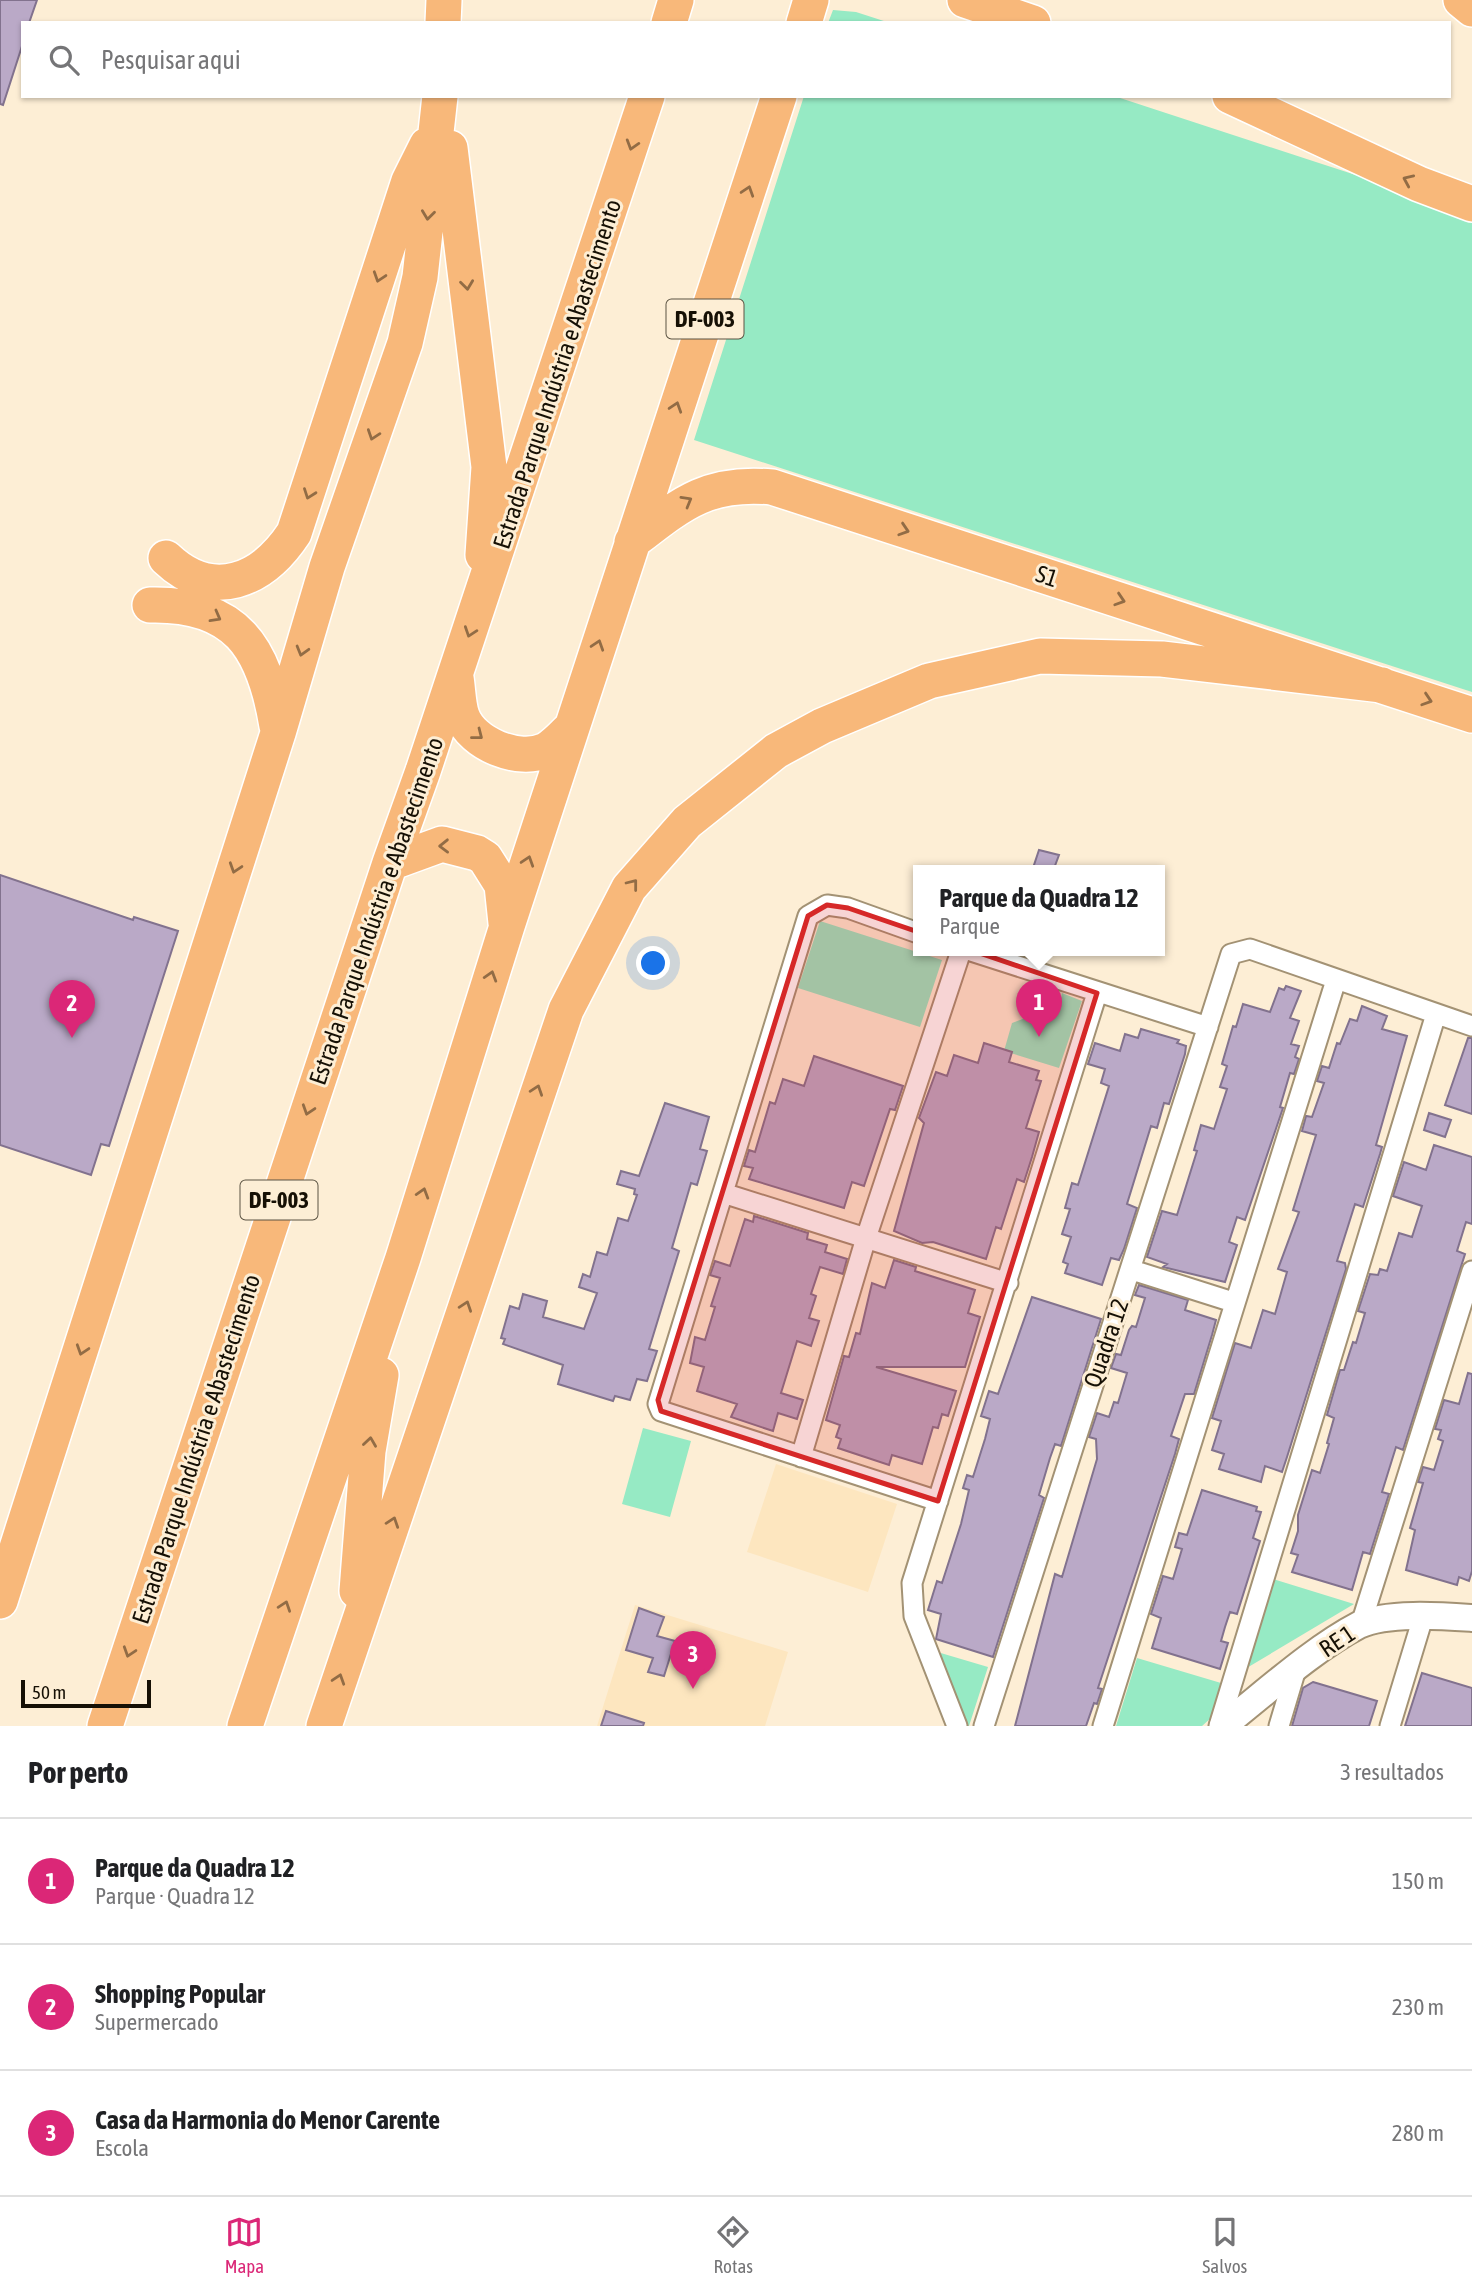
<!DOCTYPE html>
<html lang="pt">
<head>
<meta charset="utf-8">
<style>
  :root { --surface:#fff; --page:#f2f2f2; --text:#202124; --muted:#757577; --line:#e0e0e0; --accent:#db2777 }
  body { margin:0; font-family:"Asap Condensed",sans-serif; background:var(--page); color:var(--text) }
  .scale { position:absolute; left:21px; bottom:18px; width:130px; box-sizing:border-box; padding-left:7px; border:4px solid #161005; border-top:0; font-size:19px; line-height:24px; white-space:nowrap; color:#161005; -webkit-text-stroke:5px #fdeed5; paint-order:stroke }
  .you { position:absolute; left:654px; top:964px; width:24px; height:24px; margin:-18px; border:5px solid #fff; border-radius:50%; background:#1a73e8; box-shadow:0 0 0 10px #1a73e833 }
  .badge { display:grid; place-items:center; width:46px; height:46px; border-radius:50%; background:var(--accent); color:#fff; font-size:23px; font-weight:700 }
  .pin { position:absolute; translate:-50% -58px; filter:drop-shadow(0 2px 4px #0008) }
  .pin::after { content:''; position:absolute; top:37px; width:24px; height:21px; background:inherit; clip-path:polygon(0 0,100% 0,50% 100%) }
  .popup { position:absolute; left:913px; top:865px; width:252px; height:91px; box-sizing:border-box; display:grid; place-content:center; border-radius:0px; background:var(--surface); filter:drop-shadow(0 2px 5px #0005); font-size:23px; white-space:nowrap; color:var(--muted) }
  .popup b { font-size:26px; color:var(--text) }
  .popup::after { content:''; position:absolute; left:50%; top:100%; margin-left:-14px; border:14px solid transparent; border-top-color:var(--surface) }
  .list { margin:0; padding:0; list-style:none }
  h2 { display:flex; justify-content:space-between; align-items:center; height:91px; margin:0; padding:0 28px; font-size:30px }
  h2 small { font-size:23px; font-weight:400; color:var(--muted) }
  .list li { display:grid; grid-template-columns:46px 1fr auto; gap:21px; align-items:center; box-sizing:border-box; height:126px; padding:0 28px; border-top:2px solid var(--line) }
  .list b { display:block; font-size:26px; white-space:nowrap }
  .list p { margin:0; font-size:23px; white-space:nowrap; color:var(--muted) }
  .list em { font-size:23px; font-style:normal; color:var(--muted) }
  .icon { flex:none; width:38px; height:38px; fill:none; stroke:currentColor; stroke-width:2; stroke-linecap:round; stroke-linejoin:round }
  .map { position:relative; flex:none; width:1472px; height:1726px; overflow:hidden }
  .search { position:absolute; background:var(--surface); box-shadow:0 2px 5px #0004; left:21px; right:21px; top:21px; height:77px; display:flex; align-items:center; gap:18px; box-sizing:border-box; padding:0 24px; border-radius:0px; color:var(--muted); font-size:26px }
  .sheet { height:469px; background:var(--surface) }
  nav { display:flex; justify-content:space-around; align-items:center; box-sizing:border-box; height:98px; border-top:2px solid var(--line); background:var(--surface); font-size:19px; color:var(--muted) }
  nav a { display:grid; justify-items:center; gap:4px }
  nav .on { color:var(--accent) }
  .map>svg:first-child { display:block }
  .built { fill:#fde6bf }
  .green { fill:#96eac4 }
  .building { fill:#baa9c7; stroke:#82728e; stroke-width:2 }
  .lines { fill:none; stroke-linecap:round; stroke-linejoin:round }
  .street-casing { stroke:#a39274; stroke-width:23 }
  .secondary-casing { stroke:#a39274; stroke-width:30 }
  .highway-casing { stroke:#fff; stroke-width:38 }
  .street { stroke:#fff; stroke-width:19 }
  .secondary { stroke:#fff; stroke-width:26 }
  .highway { stroke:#f8b87a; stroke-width:35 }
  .oneway { stroke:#926c45 }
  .marked { fill:#d62828; fill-opacity:0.2; stroke:#d62828; stroke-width:5; stroke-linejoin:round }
  .labels { text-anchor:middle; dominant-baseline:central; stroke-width:6; stroke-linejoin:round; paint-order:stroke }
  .shield { fill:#fdeed5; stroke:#5b5343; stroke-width:2 }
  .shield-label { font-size:23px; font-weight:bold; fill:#161005 }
  .street-label { font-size:24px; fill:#161005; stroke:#fdeed5 }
</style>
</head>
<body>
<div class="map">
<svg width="1472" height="1726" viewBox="0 0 1472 1726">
  <rect width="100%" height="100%" fill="#fdeed5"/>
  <path class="built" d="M776,1464L897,1504L868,1592L747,1552Z
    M635,1605L788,1652L765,1726H597Z"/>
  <path class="green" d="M833,10L856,12L890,23H828Z
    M804,96H1114L1472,213V692L694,440Z
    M820,921L942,960L920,1027L798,988Z
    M1062,993L1082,1001L1059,1068L1004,1051L1012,1023L1060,1005Z
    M643,1428L691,1441L670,1517L622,1504Z
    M1273,1579L1354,1604L1245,1669Z
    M934,1651L988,1667L969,1726H964Z
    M1137,1658L1221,1683L1212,1717L1202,1726H1116Z"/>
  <path class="building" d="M0,0H37L29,23H23V43L3,105L0,104Z
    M1039,850L1059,855L1053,871H1032Z
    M0,875L133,920L134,917L178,931L109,1146L101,1144L91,1175L0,1145Z
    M1286,986L1301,991L1290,1018L1299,1021L1291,1044L1299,1046L1295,1057L1299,1059L1294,1074L1290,1073L1280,1107L1283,1108L1245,1220L1237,1217L1229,1242L1237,1245L1225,1282L1163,1267L1167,1264L1147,1257L1162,1211L1177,1215L1197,1151L1194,1150L1201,1125L1214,1129L1227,1089L1220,1087L1227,1066L1222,1064L1233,1026L1236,1027L1243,1004L1270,1012L1279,988L1284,990Z
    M1362,1006L1387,1016L1382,1029L1407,1036L1376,1145L1382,1147L1380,1154L1363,1207L1355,1204L1337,1261L1345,1263L1346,1269L1287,1457L1282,1472L1265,1466L1261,1482L1219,1469L1224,1454L1212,1450L1221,1421L1212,1418L1235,1343L1251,1348L1263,1310L1275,1314L1287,1272L1278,1269L1299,1212L1293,1210L1316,1135L1302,1131L1306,1116L1312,1117L1324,1083L1317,1081L1322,1066L1329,1068L1337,1043L1340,1044L1350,1019L1357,1021Z
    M1141,1029L1179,1040L1177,1043L1186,1046L1185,1054L1169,1104L1164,1103L1157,1128L1151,1126L1127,1204L1137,1208L1124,1249L1119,1260L1111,1258L1102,1285L1065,1273L1068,1264L1063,1262L1071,1237L1062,1234L1070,1209L1065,1208L1072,1183L1078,1185L1109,1086L1101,1083L1105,1069L1088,1064L1095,1043L1120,1051L1125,1034L1138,1038Z
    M1468,1038H1472V1114L1445,1105Z
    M984,1043L1012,1052L1009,1062L1039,1071L1036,1080L1041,1081L1026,1128L1039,1132L1032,1157L1024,1182L1017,1179L1001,1229L996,1227L986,1259L933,1242L922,1243L894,1231L924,1123L919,1118L936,1072L947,1076L954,1055L978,1063Z
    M814,1056L903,1086L895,1110L890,1109L864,1186L852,1182L844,1208L749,1179L753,1168L744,1166L749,1150L755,1152L770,1102L775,1104L783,1079L804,1086Z
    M665,1103L709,1117L700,1149L707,1151L697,1185L691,1183L672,1248L679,1251L649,1349L657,1351L647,1381L637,1379L630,1400L615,1396L613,1401L558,1384L563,1365L503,1344L505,1339L501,1338L510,1306L519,1309L523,1294L547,1301L543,1317L584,1329L597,1293L579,1287L583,1274L590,1277L597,1252L607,1255L618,1218L628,1221L637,1195L634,1194L635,1189L617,1184L621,1171L639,1176Z
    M1429,1113L1451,1120L1445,1137L1424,1130Z
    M1434,1145L1472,1157V1224L1466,1222L1457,1251L1465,1254L1403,1450L1396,1447L1382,1492L1389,1494L1370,1554L1363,1552L1352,1590L1292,1572L1298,1555L1291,1553L1298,1531V1515L1312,1470L1320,1473L1329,1444L1327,1443L1334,1418L1327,1415L1340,1370H1344L1353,1342L1356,1343L1365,1313L1358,1311L1370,1274L1378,1275L1380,1269L1387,1271L1399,1233L1412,1237L1422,1206L1393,1196L1404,1162L1426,1170Z
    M754,1216L808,1233L807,1239L827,1245L825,1252L847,1259L843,1274L820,1267L811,1294L816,1296L809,1318L819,1321L811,1346L797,1341L781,1393L803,1400L797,1419L778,1413L773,1431L731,1417L737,1404L697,1391L704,1367L690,1363L695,1337L705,1340L715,1307L711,1306L720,1278L710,1275L715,1261L730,1266L745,1219L753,1222Z
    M894,1260L916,1267L915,1271L975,1290L968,1313L980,1317L965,1367H876L956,1391L948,1416L942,1414L938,1428L933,1427L922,1464L892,1455L889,1465L838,1448L841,1439L836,1437L840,1425L826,1420L844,1356L849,1357L856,1333L860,1334L872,1283L885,1288Z
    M1139,1285L1188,1300L1185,1310L1216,1320L1212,1335L1194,1394H1185L1171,1436L1179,1439L1175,1454L1098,1688L1102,1689L1097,1704L1094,1703L1086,1726H1015L1055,1574L1062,1577L1097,1459L1096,1439L1089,1437L1097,1413L1109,1417L1114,1402L1118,1403L1127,1373L1111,1368L1116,1354L1121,1355L1129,1330L1132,1326L1136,1327L1145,1298L1135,1295Z
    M1032,1297L1101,1319L1061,1446L1055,1444L1050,1458L1039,1495L1044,1498L993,1657L936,1639L941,1614L928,1610L937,1581L942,1583L961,1524L969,1490L963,1488L967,1475L973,1477L985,1439L990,1419L981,1416L989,1391L998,1394Z
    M1468,1373L1472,1374V1571L1469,1581L1459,1577L1457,1585L1406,1570L1415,1530L1410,1528L1423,1483L1418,1482L1423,1467L1434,1470L1443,1441L1438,1439L1441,1430L1435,1429L1444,1400L1459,1404Z
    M1202,1490L1257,1507L1256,1511L1261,1512L1253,1538L1260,1541L1237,1614L1230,1612L1225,1627L1221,1641L1228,1643L1220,1669L1152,1648L1161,1618L1151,1614L1163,1576L1173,1579L1182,1549L1175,1547L1179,1533L1187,1535Z
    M639,1608L664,1617L657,1636L675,1641L664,1676L648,1672L653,1658L626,1650Z
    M1422,1673L1472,1688V1726H1405Z
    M1313,1682L1377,1701L1369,1726H1292L1303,1688Z
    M606,1711L644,1723L643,1726H601Z"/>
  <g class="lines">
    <defs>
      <path id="street" d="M918,933L848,908L827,905L808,916L658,1404L661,1411L938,1501
        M971,951L1208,1027
        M723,1193L1008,1283
        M1132,1270L1233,1302
        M801,1457L866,1238L961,951
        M1361,1624L1472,1271
        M957,1726L914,1616L912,1583L1097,993
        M984,1726L1231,954L1250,949L1472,1026
        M1103,1726L1336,980
        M1219,1726L1436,1014
        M1279,1726L1296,1669
        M1390,1726L1424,1614"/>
      <path id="secondary" d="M1223,1726C1264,1694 1313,1649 1359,1625C1386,1612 1442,1616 1472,1618"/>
      <path id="highway" d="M965,0L1033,23
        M1461,0L1472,9
        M443,23L444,0
        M669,23L676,0
        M804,23L811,0
        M1230,96L1419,184L1472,204
        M450,148L489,467L483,555
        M632,542C681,504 707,481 772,487L1472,715
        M166,558C213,603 263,580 294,533L409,181L427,145
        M150,605C236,603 264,647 277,726
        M456,678C458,690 458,705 462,716C472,744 519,763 546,750C555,745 563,736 571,728
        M390,863L442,844L477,853L485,858L502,885L506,923
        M357,1591L368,1451L381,1375
        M0,1601L278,733L327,567L405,343L420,277L440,96
        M105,1726L390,863L423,771L647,96
        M245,1726L403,1258L507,926L779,96
        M324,1726L566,1010L629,888L687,822L776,751L822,726L929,681L1040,656L1162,659L1382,685"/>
    </defs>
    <use href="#street" class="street-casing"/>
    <use href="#secondary" class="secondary-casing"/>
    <use href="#highway" class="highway-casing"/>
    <use href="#street" class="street"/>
    <use href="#secondary" class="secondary"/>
    <use href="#highway" class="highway"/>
  </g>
  <defs><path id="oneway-chevron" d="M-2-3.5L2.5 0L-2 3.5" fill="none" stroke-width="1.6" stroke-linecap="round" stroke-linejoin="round" transform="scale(1.75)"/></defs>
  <g class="oneway">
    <use href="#oneway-chevron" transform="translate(632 145) rotate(107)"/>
    <use href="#oneway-chevron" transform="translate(1408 180) rotate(-156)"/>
    <use href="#oneway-chevron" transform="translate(748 191) rotate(-72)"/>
    <use href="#oneway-chevron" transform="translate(428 215) rotate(97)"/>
    <use href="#oneway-chevron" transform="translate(379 277) rotate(108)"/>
    <use href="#oneway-chevron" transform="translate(467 285) rotate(83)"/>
    <use href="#oneway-chevron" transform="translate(676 407) rotate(-72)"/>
    <use href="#oneway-chevron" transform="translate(373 435) rotate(109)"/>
    <use href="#oneway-chevron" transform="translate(309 494) rotate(110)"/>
    <use href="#oneway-chevron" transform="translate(687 501) rotate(-30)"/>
    <use href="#oneway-chevron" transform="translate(904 530) rotate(18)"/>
    <use href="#oneway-chevron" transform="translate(1120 600) rotate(18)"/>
    <use href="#oneway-chevron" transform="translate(216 617) rotate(29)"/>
    <use href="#oneway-chevron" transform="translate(470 632) rotate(109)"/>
    <use href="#oneway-chevron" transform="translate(598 645) rotate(-72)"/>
    <use href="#oneway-chevron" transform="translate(302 651) rotate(106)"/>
    <use href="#oneway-chevron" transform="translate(1427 700) rotate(18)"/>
    <use href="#oneway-chevron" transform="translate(478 735) rotate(38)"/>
    <use href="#oneway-chevron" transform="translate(444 846) rotate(179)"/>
    <use href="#oneway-chevron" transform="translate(528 861) rotate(-72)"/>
    <use href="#oneway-chevron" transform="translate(235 868) rotate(108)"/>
    <use href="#oneway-chevron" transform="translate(633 884) rotate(-52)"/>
    <use href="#oneway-chevron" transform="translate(491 976) rotate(-73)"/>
    <use href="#oneway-chevron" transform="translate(537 1090) rotate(-71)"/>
    <use href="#oneway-chevron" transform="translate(308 1110) rotate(108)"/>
    <use href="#oneway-chevron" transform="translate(423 1193) rotate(-73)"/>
    <use href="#oneway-chevron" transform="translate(466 1306) rotate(-71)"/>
    <use href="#oneway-chevron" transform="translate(82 1350) rotate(108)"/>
    <use href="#oneway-chevron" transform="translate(370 1442) rotate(-82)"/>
    <use href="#oneway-chevron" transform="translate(393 1522) rotate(-71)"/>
    <use href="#oneway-chevron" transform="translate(285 1606) rotate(-71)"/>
    <use href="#oneway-chevron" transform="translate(129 1652) rotate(108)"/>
    <use href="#oneway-chevron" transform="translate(339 1679) rotate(-72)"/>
  </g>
  <path class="marked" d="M827,905L848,908L1097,993L938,1501L661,1411L658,1400L808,916Z"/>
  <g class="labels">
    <g class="shield">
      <rect x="666.5" y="299.5" width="77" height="39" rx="5"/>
      <rect x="240.5" y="1180.5" width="77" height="39" rx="5"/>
    </g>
    <g class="shield-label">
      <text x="705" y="319">DF-003</text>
      <text x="279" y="1200">DF-003</text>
    </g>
    <g class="street-label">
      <text transform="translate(557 374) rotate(-72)">Estrada Parque Indústria e Abastecimento</text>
      <text transform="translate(1047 576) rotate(18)">S1</text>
      <text transform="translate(376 911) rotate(-71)">Estrada Parque Indústria e Abastecimento</text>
      <text transform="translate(1106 1343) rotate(-71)">Quadra 12</text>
      <text transform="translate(196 1449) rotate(-72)">Estrada Parque Indústria e Abastecimento</text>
      <text transform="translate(1337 1641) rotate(-34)">RE 1</text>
    </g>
  </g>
</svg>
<div class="scale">50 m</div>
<div class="you"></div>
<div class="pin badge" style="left:1039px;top:1037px">1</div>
<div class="popup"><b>Parque da Quadra 12</b>Parque</div>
<div class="pin badge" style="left:72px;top:1038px">2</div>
<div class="pin badge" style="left:693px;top:1689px">3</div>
<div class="search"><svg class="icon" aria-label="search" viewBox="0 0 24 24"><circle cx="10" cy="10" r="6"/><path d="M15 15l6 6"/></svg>Pesquisar aqui</div>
</div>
<section class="sheet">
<h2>Por perto<small>3 resultados</small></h2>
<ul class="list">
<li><span class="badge">1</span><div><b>Parque da Quadra 12</b><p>Parque · Quadra 12</p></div><em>150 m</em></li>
<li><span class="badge">2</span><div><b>Shopping Popular</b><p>Supermercado</p></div><em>230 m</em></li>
<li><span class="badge">3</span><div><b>Casa da Harmonia do Menor Carente</b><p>Escola</p></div><em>280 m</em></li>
</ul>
</section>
<nav>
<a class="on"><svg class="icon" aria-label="map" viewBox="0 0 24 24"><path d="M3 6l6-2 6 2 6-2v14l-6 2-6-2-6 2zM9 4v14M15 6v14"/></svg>Mapa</a>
<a><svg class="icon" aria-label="directions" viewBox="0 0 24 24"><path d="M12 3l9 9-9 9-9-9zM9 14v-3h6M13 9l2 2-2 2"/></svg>Rotas</a>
<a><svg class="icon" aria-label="saved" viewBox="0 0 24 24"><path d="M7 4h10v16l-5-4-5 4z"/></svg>Salvos</a>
</nav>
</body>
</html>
